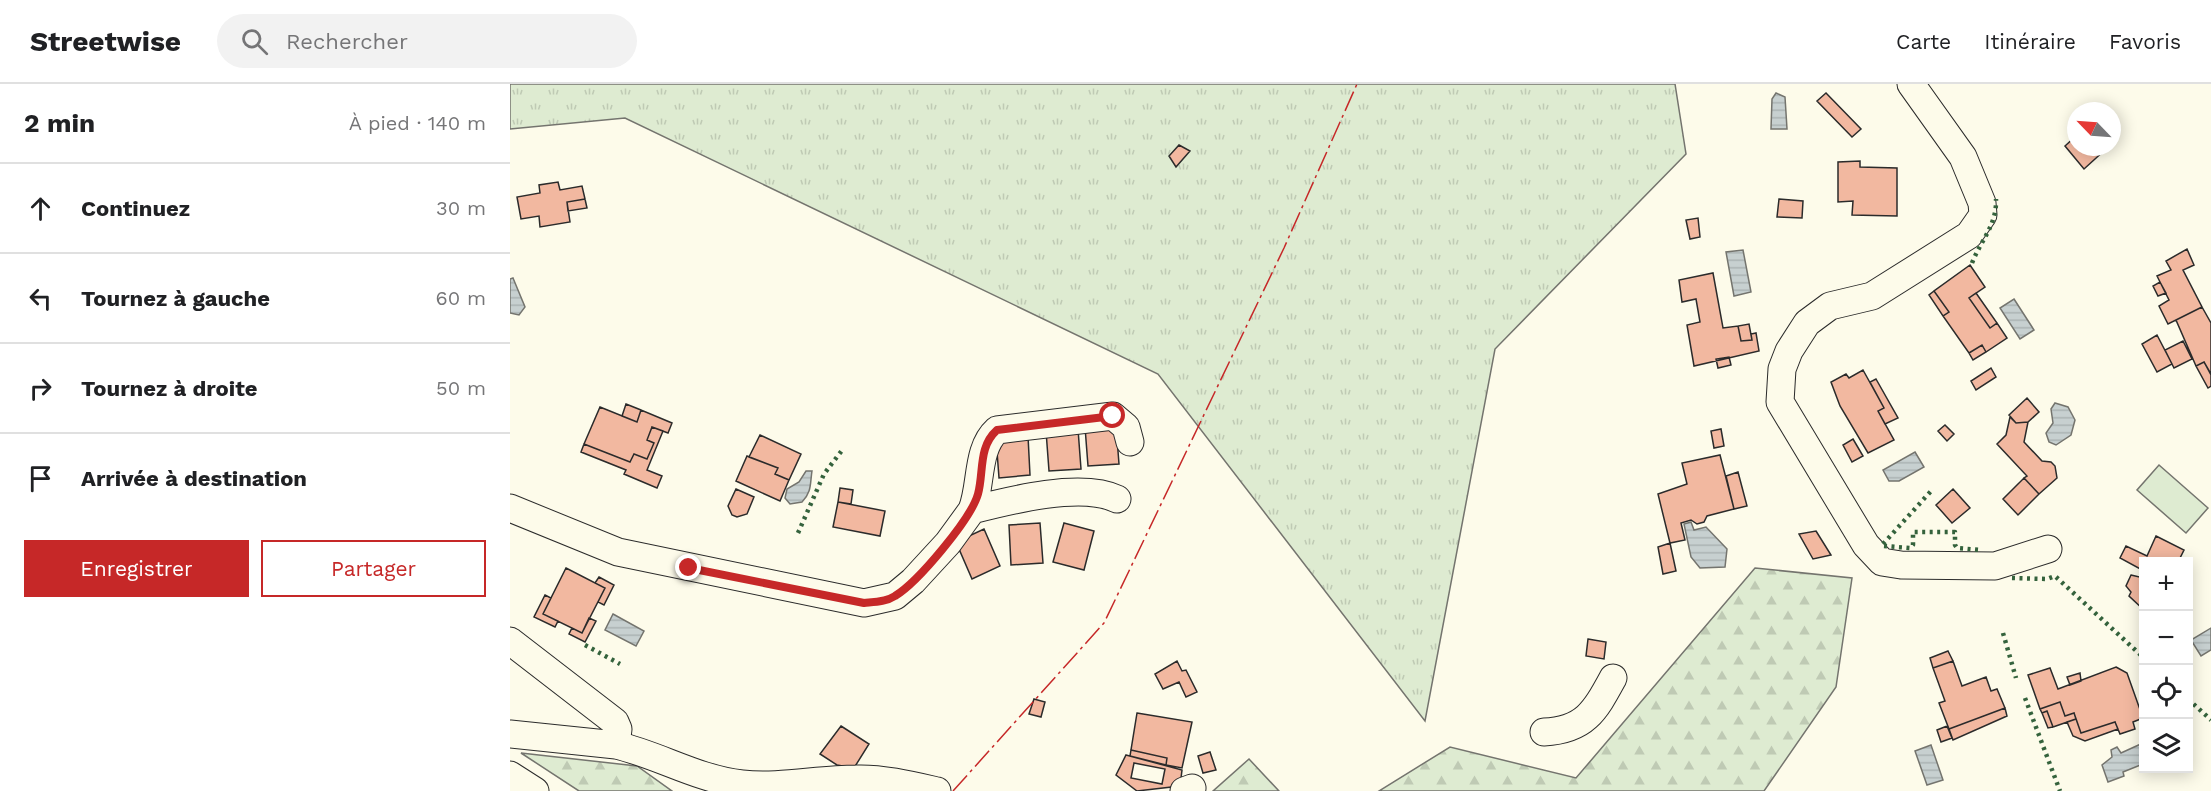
<!DOCTYPE html>
<html lang="fr">
<head>
<meta charset="utf-8">
<style>
  :root { --surface:#fff; --page:#f2f2f2; --text:#202124; --muted:#757577; --line:#e0e0e0; --accent:#c62828 }
  body { margin:0; font-family:"Work Sans",sans-serif; background:var(--page); color:var(--text) }
  .controls { position:absolute; right:18px; bottom:18px; display:grid; overflow:hidden; border-radius:0px; box-shadow:0 3px 15px #0003 }
  .controls button { width:54px; height:54px; display:grid; place-items:center; padding:0; border:0; border-bottom:2px solid var(--line); background:var(--surface); color:var(--text); font:30px sans-serif }
  .compass { position:absolute; left:1557px; top:18px; width:54px; height:54px; border-radius:50%; background:var(--surface); box-shadow:0 3px 15px #0003; rotate:295deg }
  .stop { position:absolute; width:18px; height:18px; margin:-14px; border:4px solid #c62828; border-radius:50%; background:#fff }
  .stop.end { background:#c62828; border-color:#fff; box-shadow:0 2px 6px #0008 }
  .list { margin:0; padding:0; list-style:none }
  h2 { display:flex; justify-content:space-between; align-items:center; height:78px; margin:0; padding:0 24px; font-size:26px }
  h2 small { font-size:20px; font-weight:400; color:var(--muted) }
  .list li { display:grid; grid-template-columns:39px 1fr auto; gap:18px; align-items:center; box-sizing:border-box; height:90px; padding:0 24px; border-top:2px solid var(--line) }
  .list b { display:block; font-size:22px; white-space:nowrap }
  .list em { font-size:20px; font-style:normal; color:var(--muted) }
  .actions { display:flex; gap:12px; padding:18px 24px }
  .actions a { flex:1; padding:14px 0; border:2px solid var(--accent); border-radius:0px; text-align:center; font-size:21px; color:var(--accent) }
  .actions .main { background:var(--accent); color:#fff }
  .icon { flex:none; width:33px; height:33px; fill:none; stroke:currentColor; stroke-width:2; stroke-linecap:round; stroke-linejoin:round }
  .map { position:relative; flex:none; width:1701px; height:707px; overflow:hidden }
  header { display:flex; align-items:center; gap:36px; box-sizing:border-box; height:84px; padding:0 30px; background:var(--surface); border-bottom:2px solid var(--line) }
  header strong { font-size:28px }
  nav { display:flex; gap:33px; margin-inline-start:auto; font-size:21px }
  .search { width:420px; height:54px; background:var(--page); display:flex; align-items:center; gap:15px; box-sizing:border-box; padding:0 21px; border-radius:33px; color:var(--muted); font-size:22px }
  main { display:flex }
  aside { flex:1; background:var(--surface) }
  .map>svg:first-child { display:block }
  .grass { fill:url(#grass-tufts); stroke:#74746e; stroke-width:1.5 }
  .forest { fill:url(#forest-firs); stroke:#74746e; stroke-width:1.5 }
  .pitch { fill:#deebd1; stroke:#74746e; stroke-width:1.5 }
  .water { fill:url(#water-rules); stroke:#74746e; stroke-width:1.5 }
  .building { fill:#f2b8a0; stroke:#2b2b2b; stroke-width:1.5; fill-rule:evenodd }
  .lines { fill:none; stroke-linecap:round; stroke-linejoin:round }
  .minor-casing { stroke:#2b2b2b; stroke-width:29 }
  .minor { stroke:#fdfbea; stroke-width:27 }
  .hedge { stroke:#34623c; stroke-width:4.5; stroke-dasharray:3 4.5; stroke-linecap:butt }
  .power { stroke:#c62828; stroke-width:1.5; stroke-dasharray:21 4.5 3 4.5; stroke-linecap:butt }
  .route { stroke:#c62828; stroke-width:8 }
</style>
</head>
<body>
<header>
<strong>Streetwise</strong>
<div class="search"><svg class="icon" aria-label="search" viewBox="0 0 24 24"><circle cx="10" cy="10" r="6"/><path d="M15 15l6 6"/></svg>Rechercher</div>
<nav><a>Carte</a><a>Itinéraire</a><a>Favoris</a></nav>
</header>
<main>
<aside>
<h2>2 min<small>À pied · 140 m</small></h2>
<ul class="list">
<li><svg class="icon" aria-label="ahead" viewBox="0 0 24 24"><path d="M12 20V5M6 11l6-6 6 6"/></svg><div><b>Continuez</b></div><em>30 m</em></li>
<li><svg class="icon" aria-label="left" viewBox="0 0 24 24"><path d="M17 20v-9H6M10 6l-5 5 5 5"/></svg><div><b>Tournez à gauche</b></div><em>60 m</em></li>
<li><svg class="icon" aria-label="right" viewBox="0 0 24 24"><path d="M7 20v-9h11M14 6l5 5-5 5"/></svg><div><b>Tournez à droite</b></div><em>50 m</em></li>
<li><svg class="icon" aria-label="arrive" viewBox="0 0 24 24"><path d="M6 21V4h12l-3 4 3 4H6"/></svg><div><b>Arrivée à destination</b></div></li>
</ul>
<div class="actions"><a class="main">Enregistrer</a><a>Partager</a></div>
</aside>
<div class="map">
<svg width="1701" height="707" viewBox="0 0 1701 707">
  <defs>
    <pattern id="grass-tufts" width="24" height="20" patternUnits="userSpaceOnUse" patternTransform="scale(1.5)"><rect width="24" height="20" fill="#deebd1"/><path d="M3 7l-1-3M5 7V3M7 7l1-3M15 17l-1-3M17 17v-4M19 17l1-3" fill="none" stroke="#bfcab4"/></pattern>
    <pattern id="forest-firs" width="22" height="20" patternUnits="userSpaceOnUse" patternTransform="scale(1.5)"><rect width="22" height="20" fill="#deebd1"/><path d="M5 1l3.5 6h-7zM16 11l3.5 6h-7z" fill="#bfcab4"/></pattern>
    <pattern id="water-rules" width="6" height="5" patternUnits="userSpaceOnUse" patternTransform="scale(1.5)"><rect width="6" height="5" fill="#c7d0d0"/><path d="M0 2.5h6" fill="none" stroke="#abb3b3"/></pattern>
  </defs>
  <rect width="100%" height="100%" fill="#fdfbea"/>
  <path class="grass" d="M0,0H1165L1176,70L985,265L915,637L648,290L115,34L0,45Z"/>
  <path class="forest" d="M1245,484L1342,494L1326,603L1254,707H869L940,663L1066,694Z
    M11,669L127,682L162,707H69Z
    M739,675L769,707H703Z"/>
  <path class="pitch" d="M1649,381L1698,424L1676,449L1627,406Z"/>
  <path class="water" d="M1266,9L1275,13L1277,45H1261L1262,15Z
    M1233,166L1241,208L1224,212L1216,168Z
    M3,194L15,223L9,231L0,229V195Z
    M1504,215L1524,246L1510,255L1490,224Z
    M1545,319L1558,323L1565,336L1561,351L1546,361L1539,358L1536,349L1543,339L1541,325Z
    M1405,368L1414,383L1389,397H1379L1373,386Z
    M296,387H302C300,399 302,408 292,418L280,420L275,414L277,405L289,398Z
    M1181,438L1184,446L1196,443L1217,465L1215,483L1190,484L1181,473L1174,440Z
    M103,530L134,547L126,562L95,546Z
    M1701,544V566L1691,572L1681,556Z
    M1633,659V680L1613,688L1614,692L1598,698L1592,681L1602,673L1601,666L1607,663L1611,669Z
    M1421,661L1433,696L1417,701L1405,667Z"/>
  <path class="building" d="M1316,9L1351,45L1342,53L1307,17Z
    M1566,52V63H1594L1596,65L1574,85L1555,62Z
    M669,61L680,67L666,83L659,72Z
    M1350,77V83L1387,84V132L1342,131L1343,117L1328,118V78Z
    M48,98L50,106L72,102L75,115L57,118L60,138L30,143L29,132L11,135L7,113L30,109L29,101Z
    M75,115L77,124L58,127L57,118Z
    M1269,115L1293,117L1292,134L1267,133Z
    M1188,134L1190,153L1180,155L1176,136Z
    M1677,165L1684,181L1673,186L1692,223L1658,240L1649,222L1659,216L1647,192L1661,186L1656,177Z
    M1460,181L1475,203L1459,214L1480,244L1487,239L1497,254L1476,268L1472,261L1459,269L1433,232L1439,228L1424,207Z
    M1203,189L1213,244L1228,242L1231,257L1242,256L1241,250L1246,249L1249,267L1184,282L1177,241L1190,238L1186,215L1172,218L1169,196Z
    M1650,198L1656,209L1648,212L1643,202Z
    M1424,207L1439,228L1433,232L1419,211Z
    M1466,209L1487,239L1480,244L1459,214Z
    M1692,223L1701,239V291L1694,278L1686,282L1666,236Z
    M1239,240L1242,256L1231,257L1228,242Z
    M1647,251L1662,280L1647,288L1632,260Z
    M1673,257L1682,275L1664,284L1655,266Z
    M1472,261L1476,268L1463,276L1459,269Z
    M1219,273L1221,281L1208,284L1206,275Z
    M1694,278L1701,290V302L1698,304L1686,282Z
    M1481,284L1486,293L1466,306L1461,297Z
    M1353,286L1374,324L1368,327L1384,356L1358,369L1330,322L1321,298L1336,290L1339,294Z
    M1366,295L1388,334L1375,340L1368,327L1374,324L1360,298Z
    M1517,314L1529,328L1518,338L1506,339L1499,331Z
    M116,320L131,326L127,338L112,332Z
    M90,323L127,338L131,326L162,339L158,349L142,343L137,356L144,359L137,375L124,370L120,378L74,360Z
    M1500,333L1506,339L1518,338L1514,358L1532,377L1541,378L1545,382L1547,394L1529,410L1514,394L1517,392L1487,360L1496,351Z
    M606,341L609,380L578,382L575,343Z
    M1435,341L1444,350L1437,357L1428,347Z
    M142,343L153,347L137,386L152,392L147,404L114,390L116,386L71,368L74,360L120,378L124,370L137,375L144,359L137,356Z
    M568,345L571,385L539,387L536,347Z
    M1211,345L1214,362L1204,364L1201,347Z
    M250,351L291,370L279,396L265,390L268,384L239,373Z
    M518,352L520,391L489,394L486,354Z
    M1343,355L1353,372L1342,378L1333,361Z
    M1210,371L1224,425L1197,432L1194,438L1187,440L1181,436L1171,439L1175,456L1160,459L1148,410L1177,400L1172,379Z
    M237,372L268,384L265,390L279,396L270,417L226,397Z
    M1228,388L1237,422L1224,425L1216,392Z
    M1514,394L1529,410L1508,431L1493,415Z
    M330,404L343,406L341,420L328,418Z
    M226,405L244,413L237,430L227,433L222,431L218,422Z
    M1443,405L1460,424L1442,439L1426,421Z
    M328,418L375,427L370,452L323,443Z
    M530,439L533,479L501,481L499,441Z
    M554,439L584,447L574,486L543,478Z
    M474,445L490,482L462,495L446,458Z
    M1306,447L1321,471L1303,475L1289,450Z
    M1646,452L1674,466L1668,478H1634V487L1610,474L1616,462L1637,472Z
    M1160,459L1166,487L1153,490L1148,463Z
    M56,484L95,504L72,549L33,530Z
    M1621,491L1634,494V526L1619,512L1621,508L1616,502Z
    M89,493L104,501L94,521L88,518L95,504L85,499Z
    M35,511L41,514L33,530L48,537L45,543L24,533Z
    M79,534L86,537L75,558L59,550L62,544L72,549Z
    M1078,555L1096,558L1094,575L1076,572Z
    M1438,567L1443,577L1423,584L1420,574Z
    M667,577L672,587L676,586L687,608L676,613L669,598L653,605L645,590Z
    M1443,577L1452,602L1476,593L1481,607L1487,605L1495,624L1439,645L1429,619L1435,617L1423,584Z
    M1606,583L1617,589L1633,634L1623,638L1625,645L1610,650L1605,638L1571,649L1564,629L1555,632L1550,618L1530,625L1518,591L1540,584L1548,605Z
    M1570,589L1571,597L1560,601L1557,593Z
    M524,615L535,618L531,633L519,630Z
    M1550,618L1555,632L1564,629L1566,635L1543,643L1537,627L1532,629L1530,625Z
    M1495,624L1497,632L1443,656L1439,645Z
    M1537,627L1543,643L1538,644L1532,629Z
    M627,629L682,638L672,684L656,681L657,674L621,666Z
    M1566,635L1571,649L1605,638L1608,645L1575,657L1563,652L1557,638Z
    M331,642L359,660L344,684L327,681L310,670Z
    M1437,642L1442,654L1431,658L1427,646Z
    M621,666L657,674L656,681L620,672Z
    M700,668L706,686L693,689L688,672Z
    M616,671L672,686L670,702L627,707L606,691ZM624,679L655,685L652,700L621,694Z"/>
  <g class="lines">
    <defs>
      <path id="minor" d="M1401,0L1453,73L1472,119L1473,131L1459,151L1362,212L1320,222L1297,239L1279,267L1272,285L1270,318L1356,461L1372,478L1391,481L1485,482L1538,465
        M0,424L108,468L354,519L385,512L403,497L438,459L462,426C501,416 572,398 607,415
        M462,426C472,401 466,365 487,346L603,332L616,343L620,358
        M0,557L105,638L108,645L106,661
        M1034,648C1075,646 1085,627 1103,594
        M0,650L106,661C149,671 187,695 232,700C270,704 308,695 346,695C372,694 401,701 427,707
        M0,691L25,707
        M674,707L682,704"/>
    </defs>
    <use href="#minor" class="minor-casing"/>
    <use href="#minor" class="minor"/>
    <path class="hedge" d="M1462,179C1471,156 1487,141 1486,115
      M288,449L314,390L333,365
      M1373,460L1422,406
      M1374,462L1400,464L1403,461V448H1445V461L1447,464L1471,466
      M1502,494L1537,495L1545,492L1634,574
      M1493,549L1506,594
      M75,561L110,580
      M1515,614L1550,707
      M1678,615L1701,636"/>
    <path class="power" d="M443,707L594,539L774,164L847,0"/>
  </g>
  <g class="lines">
    <path class="route" d="M179,484L354,519C364,518 376,518 385,512C408,498 461,435 468,410C474,388 468,363 487,346L603,332"/>
  </g>
</svg>
<div class="controls">
<button>+</button>
<button>−</button>
<button><svg class="icon" aria-label="locate" viewBox="0 0 24 24"><circle cx="12" cy="12" r="6"/><path d="M12 2v4M12 18v4M2 12h4M18 12h4"/></svg></button>
<button><svg class="icon" aria-label="layers" viewBox="0 0 24 24"><path d="M12 4l9 5-9 5-9-5zM3 14l9 5 9-5"/></svg></button>
</div>
<svg class="compass" viewBox="-18 -18 36 36"><path d="M0-13l5 13h-10z" fill="#e53935"/><path d="M0 13l5-13h-10z" fill="#757577"/></svg>
<div class="stop" style="left:603px;top:332px"></div>
<div class="stop end" style="left:179px;top:484px"></div>
</div>
</main>
</body>
</html>
